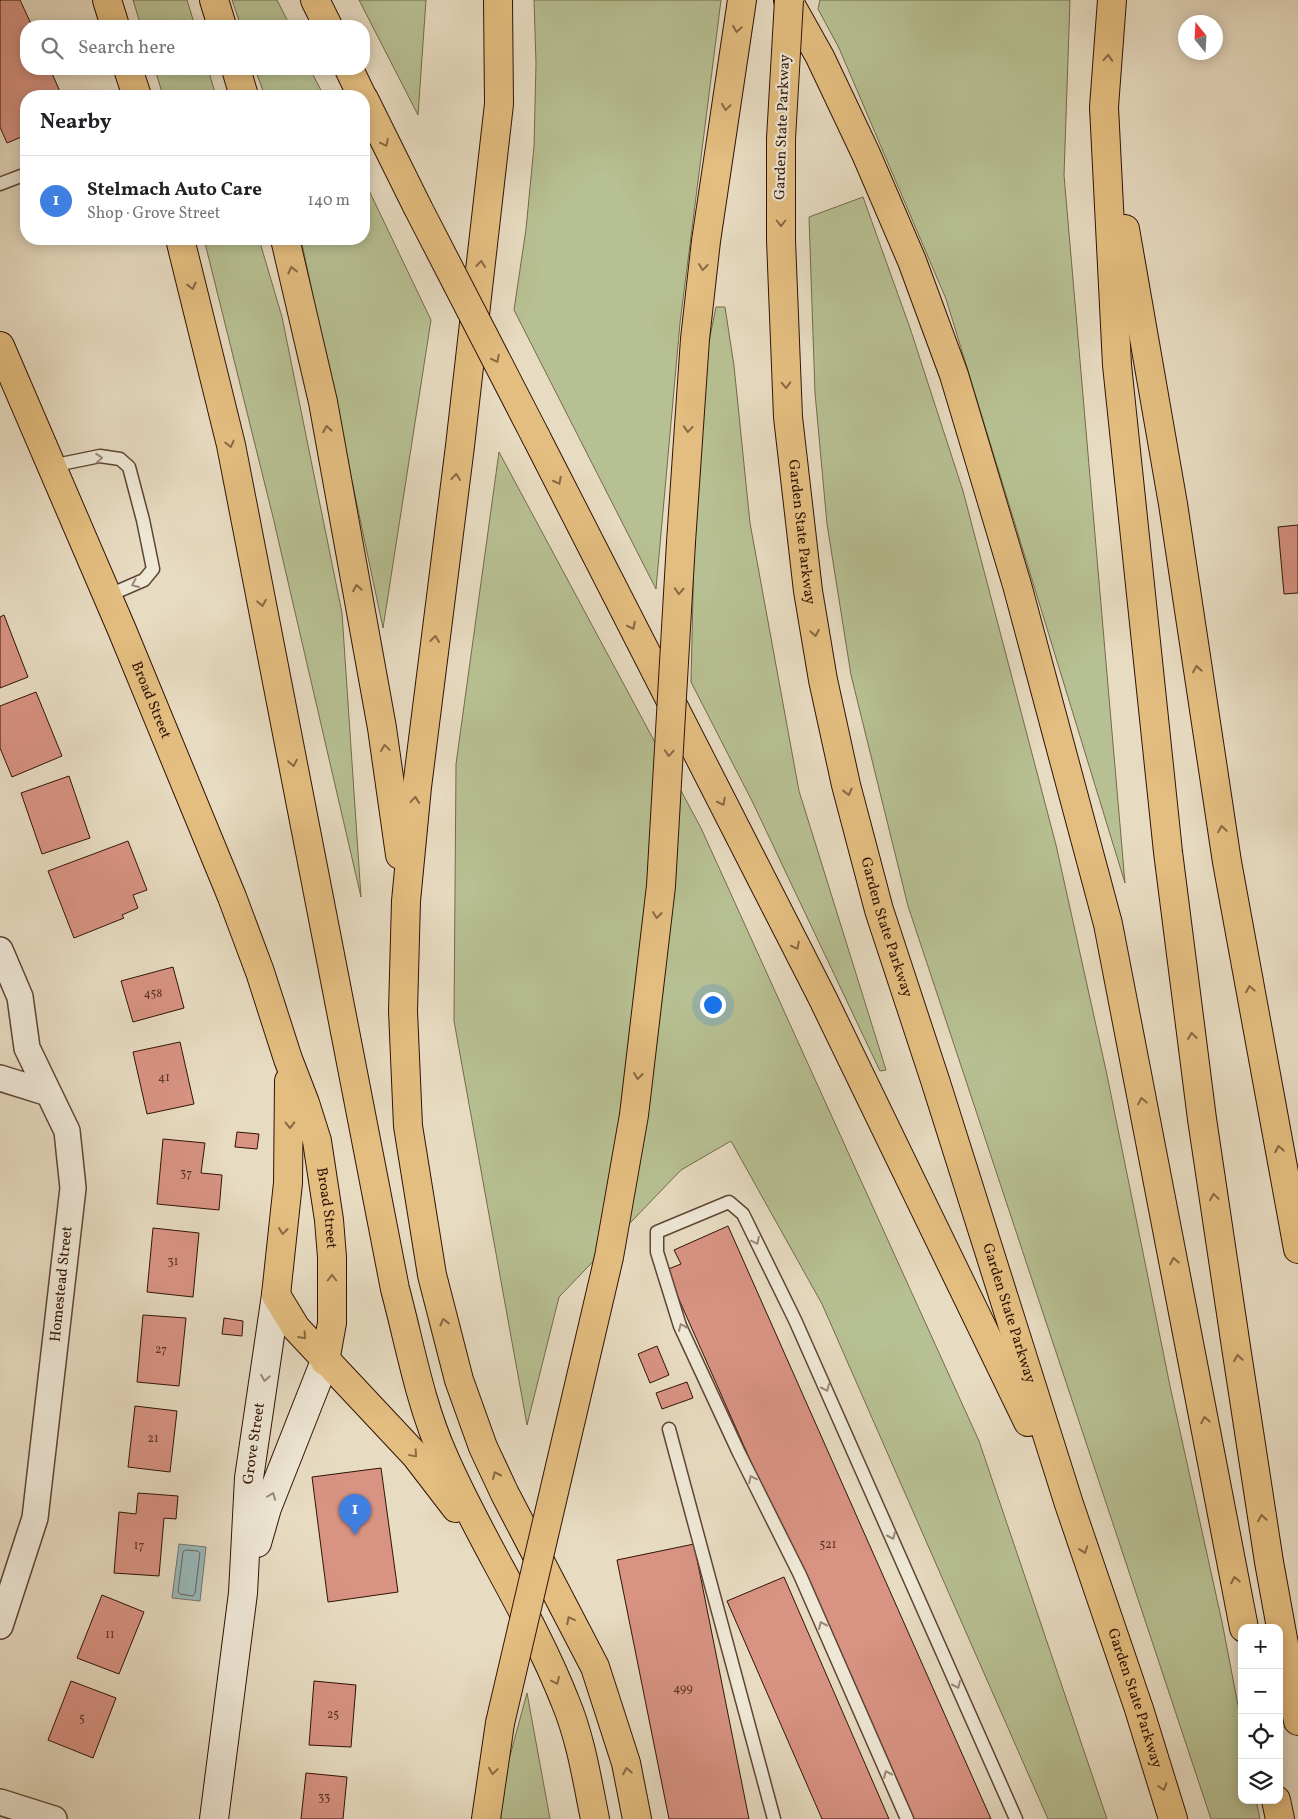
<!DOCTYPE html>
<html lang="en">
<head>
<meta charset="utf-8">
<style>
  :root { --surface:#fff; --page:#f2f2f2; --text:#202124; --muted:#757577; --line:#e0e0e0; --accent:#db2777 }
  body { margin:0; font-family:Vollkorn,serif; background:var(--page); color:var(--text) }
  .controls { position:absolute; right:15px; bottom:15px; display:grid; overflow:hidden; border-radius:10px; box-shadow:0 2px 12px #0003 }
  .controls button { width:45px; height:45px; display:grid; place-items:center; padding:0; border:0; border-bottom:1px solid var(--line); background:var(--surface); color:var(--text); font:25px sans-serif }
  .compass { position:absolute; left:1178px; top:15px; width:45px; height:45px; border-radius:50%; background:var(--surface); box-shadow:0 2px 12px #0003; rotate:342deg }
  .you { position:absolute; left:712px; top:1004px; width:18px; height:18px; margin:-12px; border:4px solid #fff; border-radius:50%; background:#1a73e8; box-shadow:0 0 0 8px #1a73e833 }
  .badge { display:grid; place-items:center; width:32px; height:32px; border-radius:50%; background:var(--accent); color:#fff; font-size:16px; font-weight:700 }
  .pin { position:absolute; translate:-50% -41px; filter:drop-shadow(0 1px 2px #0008) }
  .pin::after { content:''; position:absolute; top:26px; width:18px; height:15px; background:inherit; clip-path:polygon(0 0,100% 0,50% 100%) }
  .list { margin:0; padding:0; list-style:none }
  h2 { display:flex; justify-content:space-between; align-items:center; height:65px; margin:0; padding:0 20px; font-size:21px }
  h2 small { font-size:16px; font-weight:400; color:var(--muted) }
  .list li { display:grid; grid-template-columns:32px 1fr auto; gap:15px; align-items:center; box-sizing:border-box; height:90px; padding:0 20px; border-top:1px solid var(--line) }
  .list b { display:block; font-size:19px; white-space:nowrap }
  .list p { margin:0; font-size:16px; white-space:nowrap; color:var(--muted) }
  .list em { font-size:16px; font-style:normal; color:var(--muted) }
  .icon { flex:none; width:28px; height:28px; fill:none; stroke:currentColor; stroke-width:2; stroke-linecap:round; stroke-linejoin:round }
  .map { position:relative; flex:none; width:1298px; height:1819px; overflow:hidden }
  .search { position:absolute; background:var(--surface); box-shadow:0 2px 12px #0003; left:20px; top:20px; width:350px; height:55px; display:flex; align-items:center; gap:12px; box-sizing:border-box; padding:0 18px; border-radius:20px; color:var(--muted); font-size:19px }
  .panel { position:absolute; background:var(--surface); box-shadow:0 2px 12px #0003; left:20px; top:90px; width:350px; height:155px; border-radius:20px }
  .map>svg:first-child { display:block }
  .green { fill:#b7c092; stroke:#746a4b }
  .water { fill:#99b9bb; stroke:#6f7772 }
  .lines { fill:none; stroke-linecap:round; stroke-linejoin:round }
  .shore { stroke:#646660; stroke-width:1 }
  .building { fill:#d89383; stroke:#301304 }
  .lane-casing { stroke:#5e4533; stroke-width:15 }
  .street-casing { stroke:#5e4533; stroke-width:28 }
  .secondary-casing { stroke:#301304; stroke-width:30 }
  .primary-casing { stroke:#301304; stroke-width:30 }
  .highway-casing { stroke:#301304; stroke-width:30 }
  .lane { stroke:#efe8d7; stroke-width:12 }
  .street { stroke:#efe8d7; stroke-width:25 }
  .secondary { stroke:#efe8d7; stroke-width:28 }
  .primary { stroke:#e4be80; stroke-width:28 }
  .highway { stroke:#e4be80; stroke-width:28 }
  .highway-bridge-casing { stroke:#301304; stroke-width:30; stroke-linecap:butt }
  .highway-bridge { stroke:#e4be80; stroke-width:28 }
  .oneway { stroke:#8a6842 }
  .oneway2 { stroke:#998878 }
  .labels { text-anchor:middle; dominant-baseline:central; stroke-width:4.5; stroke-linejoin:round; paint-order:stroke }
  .number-label { font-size:12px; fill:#5a3324 }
  .street-label { font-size:15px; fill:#301304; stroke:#efe8d7 }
</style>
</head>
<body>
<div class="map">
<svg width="1298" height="1819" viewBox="0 0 1298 1819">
  <rect width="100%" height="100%" fill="#e7dbc1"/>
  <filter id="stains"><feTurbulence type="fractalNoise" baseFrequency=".004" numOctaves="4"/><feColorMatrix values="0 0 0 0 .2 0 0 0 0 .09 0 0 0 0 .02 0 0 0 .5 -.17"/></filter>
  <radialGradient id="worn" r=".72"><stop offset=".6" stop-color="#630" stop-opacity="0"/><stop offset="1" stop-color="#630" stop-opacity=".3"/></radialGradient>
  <path class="green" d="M133,0H187L195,26H141Z
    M232,0H277L290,26H241Z
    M359,0H426L418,115Z
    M534,0H721L680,323L656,589L514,310L526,229L534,146L536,64Z
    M820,0H1070L1064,175L1125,883L946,299L839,48L818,9Z
    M155,69H208L216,96H163Z
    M255,69H310L324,96H265Z
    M364,180L431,320L383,628L301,239H364Z
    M863,197L910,328L963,491L1056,845L1107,1075L1170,1386L1222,1622L1242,1726V1800H1256L1260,1819H1211L908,906L851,675L827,524L815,393L809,217Z
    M204,239H259L282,317L342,613L361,897L273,517Z
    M716,307H725L734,366L750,523L799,791L886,1070L880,1071L752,801L691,682L695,509L706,356Z
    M499,452L701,828L979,1441L1107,1819H1048L822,1304L731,1141L681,1170L559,1297L527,1425L454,1021L456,764Z
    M527,1693L550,1819H494V1815Z"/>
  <path class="water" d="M179,1544L206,1547L200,1601L172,1598Z"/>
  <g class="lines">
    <path class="shore" d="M186,1550L198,1551L200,1553L195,1593L193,1596L180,1594L178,1592L183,1552Z"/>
  </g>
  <path class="building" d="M0,0H20L32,26H26V69H50L62,96H26V135L7,143L0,127Z
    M1298,525V593L1284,594L1278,527Z
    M4,615L28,677L0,688V617Z
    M36,692L62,756L12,777L0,748V706Z
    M69,776L90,838L42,854L21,793Z
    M128,841L147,890L133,895L138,908L122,915L124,918L74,938L48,871Z
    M173,967L184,1008L133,1022L121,981Z
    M180,1042L194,1104L147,1114L133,1052Z
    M237,1132L259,1134L257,1149L235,1147Z
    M163,1139L205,1143L201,1173L222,1175L219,1210L157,1204Z
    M728,1226L991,1819H909L666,1270L681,1264L674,1250Z
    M153,1228L199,1233L193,1297L147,1292Z
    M143,1315L186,1318L179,1386L137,1382Z
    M224,1318L243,1321L242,1336L222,1334Z
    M657,1346L669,1375L650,1383L638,1354Z
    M687,1382L693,1398L662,1409L656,1393Z
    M135,1406L177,1411L170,1472L128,1467Z
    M381,1468L398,1592L328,1602L312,1477Z
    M138,1493L178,1496L176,1519L164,1518L159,1576L114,1573L119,1512L136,1514Z
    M694,1544L749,1819H669L617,1560Z
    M784,1577L889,1819H822L727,1601Z
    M102,1595L144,1612L119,1674L77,1658Z
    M71,1681L116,1698L93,1758L48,1740Z
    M314,1681L356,1685L351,1747L309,1745Z
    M306,1773L347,1777L343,1819H301Z"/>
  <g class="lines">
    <defs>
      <path id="lane" d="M0,184L26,174
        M51,466L100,456L120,459L129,467L143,520L153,569L144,580L107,596
        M669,1429L774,1819
        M907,1819L800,1575L739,1453L680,1326L657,1252V1232L729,1202L743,1214L795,1320L1016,1819"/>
      <path id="street" d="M0,950L20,997L27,1048L67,1131L73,1188L35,1518L0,1626
        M0,1078L48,1093
        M0,1802L54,1819"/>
      <g id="secondary">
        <path d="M257,1543L267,1508L325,1361"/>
        <path id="s1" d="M214,1819L243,1593L249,1478L276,1295"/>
      </g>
      <g id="primary">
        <path id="s2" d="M0,346L122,630L232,897L260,972L288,1059L305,1103L317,1141L329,1220L332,1257V1323L325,1361"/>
        <path d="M276,1295L288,1183L289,1081"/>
      </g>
      <g id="highway">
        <path d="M107,0L115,26"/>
        <path d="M214,0L222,26"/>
        <path d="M315,0L328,26"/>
        <path d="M498,0L499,104L460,446L417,787L406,901L403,1011L408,1126L432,1275L459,1380L483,1447L505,1494L595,1667L626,1763L637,1819"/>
        <path d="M788,0L820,57L866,154L912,261L954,375L1017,585L1108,924L1244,1628"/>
        <path d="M1112,0L1104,107L1117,365L1168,852L1202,1119L1236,1347L1269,1562L1298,1721"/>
        <path d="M128,69L137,96"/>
        <path d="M236,69L244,96"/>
        <path d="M349,69L362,96"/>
        <path d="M364,99L417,206"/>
        <path id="s3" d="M781,139V240L788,417L808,591L823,680L846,785L879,910L935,1080L1069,1504L1139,1709L1173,1819"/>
        <path d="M1125,229L1173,504L1227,862L1298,1249"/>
        <path d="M180,239L231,445L395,1289C410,1345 420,1404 444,1457C480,1540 532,1617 565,1701C581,1739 587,1780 595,1819"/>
        <path d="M285,239L323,402L382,728L400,855"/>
        <path d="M536,437L823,999L1028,1422"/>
        <path d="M681,542L695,339L706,241L742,0"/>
        <path d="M276,1295L296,1328L416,1456L456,1508"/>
        <path d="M1276,1800L1280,1819"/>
        <path d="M486,1819L500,1723"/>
      </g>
    </defs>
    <use href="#lane" class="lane-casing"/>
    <use href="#street" class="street-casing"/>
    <use href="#secondary" class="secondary-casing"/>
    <use href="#primary" class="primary-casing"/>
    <use href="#highway" class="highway-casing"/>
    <use href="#lane" class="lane"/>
    <use href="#street" class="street"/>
    <use href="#secondary" class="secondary"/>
    <use href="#primary" class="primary"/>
    <use href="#highway" class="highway"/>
    <defs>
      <path id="highway-bridge" d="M781,139L789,0
        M417,206L536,437
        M500,1723L609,1257L634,1115L661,886L681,542"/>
    </defs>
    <use href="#highway-bridge" class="highway-bridge-casing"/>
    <use href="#highway-bridge" class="highway-bridge"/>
  </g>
  <defs><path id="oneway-chevron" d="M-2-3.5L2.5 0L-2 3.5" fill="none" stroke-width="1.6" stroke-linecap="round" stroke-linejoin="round" transform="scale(1.25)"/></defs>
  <g class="oneway">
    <use href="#oneway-chevron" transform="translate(737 29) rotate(99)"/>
    <use href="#oneway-chevron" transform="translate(1108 58) rotate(-86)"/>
    <use href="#oneway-chevron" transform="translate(726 107) rotate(98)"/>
    <use href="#oneway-chevron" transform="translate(385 143) rotate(64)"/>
    <use href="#oneway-chevron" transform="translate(781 223) rotate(90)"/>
    <use href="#oneway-chevron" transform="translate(481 264) rotate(-83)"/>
    <use href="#oneway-chevron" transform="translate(703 267) rotate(97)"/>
    <use href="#oneway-chevron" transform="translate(292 270) rotate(-104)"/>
    <use href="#oneway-chevron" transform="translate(192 286) rotate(76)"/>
    <use href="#oneway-chevron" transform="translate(496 359) rotate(63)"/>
    <use href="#oneway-chevron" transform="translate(786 385) rotate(88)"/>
    <use href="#oneway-chevron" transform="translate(327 429) rotate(-100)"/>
    <use href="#oneway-chevron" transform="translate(688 429) rotate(94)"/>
    <use href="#oneway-chevron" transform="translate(230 444) rotate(77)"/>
    <use href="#oneway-chevron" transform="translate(456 477) rotate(-83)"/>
    <use href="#oneway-chevron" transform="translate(558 481) rotate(63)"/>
    <use href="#oneway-chevron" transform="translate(357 588) rotate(-100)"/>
    <use href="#oneway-chevron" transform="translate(679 591) rotate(93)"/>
    <use href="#oneway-chevron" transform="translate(262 603) rotate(79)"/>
    <use href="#oneway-chevron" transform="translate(632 626) rotate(63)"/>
    <use href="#oneway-chevron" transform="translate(815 633) rotate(80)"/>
    <use href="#oneway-chevron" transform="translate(435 639) rotate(-83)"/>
    <use href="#oneway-chevron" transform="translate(1197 669) rotate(-99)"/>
    <use href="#oneway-chevron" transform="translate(385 748) rotate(-98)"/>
    <use href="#oneway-chevron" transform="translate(669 753) rotate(94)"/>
    <use href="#oneway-chevron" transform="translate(293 763) rotate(79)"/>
    <use href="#oneway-chevron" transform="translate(848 792) rotate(76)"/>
    <use href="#oneway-chevron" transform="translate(415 800) rotate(-85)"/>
    <use href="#oneway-chevron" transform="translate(722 802) rotate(63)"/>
    <use href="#oneway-chevron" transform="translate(1222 829) rotate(-99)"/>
    <use href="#oneway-chevron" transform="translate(657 915) rotate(97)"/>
    <use href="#oneway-chevron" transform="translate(796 946) rotate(63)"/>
    <use href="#oneway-chevron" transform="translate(1250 989) rotate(-100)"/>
    <use href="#oneway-chevron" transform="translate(1192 1036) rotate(-97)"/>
    <use href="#oneway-chevron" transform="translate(638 1076) rotate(97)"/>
    <use href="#oneway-chevron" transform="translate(1142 1101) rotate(-101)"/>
    <use href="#oneway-chevron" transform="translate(290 1125) rotate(89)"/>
    <use href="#oneway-chevron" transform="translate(1279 1149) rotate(-101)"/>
    <use href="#oneway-chevron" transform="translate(1214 1197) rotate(-98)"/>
    <use href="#oneway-chevron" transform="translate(283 1231) rotate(96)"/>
    <use href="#oneway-chevron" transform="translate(1174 1261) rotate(-101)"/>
    <use href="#oneway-chevron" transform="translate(332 1278) rotate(-90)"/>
    <use href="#oneway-chevron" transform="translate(444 1322) rotate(-104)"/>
    <use href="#oneway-chevron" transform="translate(303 1336) rotate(48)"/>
    <use href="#oneway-chevron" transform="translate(1238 1358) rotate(-99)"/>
    <use href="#oneway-chevron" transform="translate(1205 1420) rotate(-101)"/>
    <use href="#oneway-chevron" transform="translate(414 1454) rotate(49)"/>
    <use href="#oneway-chevron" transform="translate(496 1475) rotate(-114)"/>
    <use href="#oneway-chevron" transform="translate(1262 1518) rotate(-99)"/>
    <use href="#oneway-chevron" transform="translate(1084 1550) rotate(71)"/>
    <use href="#oneway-chevron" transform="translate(1235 1580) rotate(-101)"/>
    <use href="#oneway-chevron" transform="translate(570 1620) rotate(-118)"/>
    <use href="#oneway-chevron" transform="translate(556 1681) rotate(65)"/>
    <use href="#oneway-chevron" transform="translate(493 1771) rotate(98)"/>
    <use href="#oneway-chevron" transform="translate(627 1771) rotate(-101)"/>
    <use href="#oneway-chevron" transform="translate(1163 1787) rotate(72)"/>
  </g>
  <g class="oneway2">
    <use href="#oneway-chevron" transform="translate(99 458) rotate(-4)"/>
    <use href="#oneway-chevron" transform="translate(135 584) rotate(156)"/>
    <use href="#oneway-chevron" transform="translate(756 1241) rotate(64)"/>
    <use href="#oneway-chevron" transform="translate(682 1327) rotate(-113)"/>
    <use href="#oneway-chevron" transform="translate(265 1378) rotate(99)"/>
    <use href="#oneway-chevron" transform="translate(826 1388) rotate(66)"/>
    <use href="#oneway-chevron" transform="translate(752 1479) rotate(-116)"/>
    <use href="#oneway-chevron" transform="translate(272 1496) rotate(-69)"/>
    <use href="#oneway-chevron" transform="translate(892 1536) rotate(66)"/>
    <use href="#oneway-chevron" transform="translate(822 1625) rotate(-114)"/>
    <use href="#oneway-chevron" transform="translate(957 1685) rotate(66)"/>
    <use href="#oneway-chevron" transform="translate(887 1774) rotate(-114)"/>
  </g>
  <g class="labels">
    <g class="number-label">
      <text x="153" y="994">458</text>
      <text x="164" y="1078">41</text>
      <text x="186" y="1174">37</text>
      <text x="173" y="1262">31</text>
      <text x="161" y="1350">27</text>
      <text x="153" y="1439">21</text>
      <text x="828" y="1545">521</text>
      <text x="139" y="1546">17</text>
      <text x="110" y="1635">11</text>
      <text x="683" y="1689">499</text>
      <text x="333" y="1715">25</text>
      <text x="82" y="1719">5</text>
      <text x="324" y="1798">33</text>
    </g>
    <g class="street-label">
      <text transform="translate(783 127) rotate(-88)">Garden State Parkway</text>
      <text stroke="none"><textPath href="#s3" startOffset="394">Garden State Parkway</textPath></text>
      <text stroke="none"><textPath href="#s2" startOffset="385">Broad Street</textPath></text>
      <text stroke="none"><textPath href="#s3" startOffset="799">Garden State Parkway</textPath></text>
      <text stroke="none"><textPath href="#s2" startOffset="924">Broad Street</textPath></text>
      <text transform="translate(62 1284) rotate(-84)">Homestead Street</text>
      <text stroke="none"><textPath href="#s3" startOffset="1204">Garden State Parkway</textPath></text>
      <text stroke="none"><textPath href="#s1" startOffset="378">Grove Street</textPath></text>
      <text stroke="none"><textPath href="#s3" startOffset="1609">Garden State Parkway</textPath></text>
    </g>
  </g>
  <rect width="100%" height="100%" filter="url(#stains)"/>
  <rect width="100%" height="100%" fill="url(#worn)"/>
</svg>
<div class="controls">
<button>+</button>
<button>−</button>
<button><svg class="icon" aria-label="locate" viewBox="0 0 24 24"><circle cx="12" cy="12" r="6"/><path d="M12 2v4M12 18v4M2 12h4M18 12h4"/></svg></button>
<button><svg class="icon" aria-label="layers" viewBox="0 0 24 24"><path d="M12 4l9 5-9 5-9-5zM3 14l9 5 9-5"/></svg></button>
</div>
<svg class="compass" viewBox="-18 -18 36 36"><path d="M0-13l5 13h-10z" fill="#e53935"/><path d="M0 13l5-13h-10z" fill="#757577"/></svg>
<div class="you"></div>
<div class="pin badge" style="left:355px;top:1535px;background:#3f7fe0">1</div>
<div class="search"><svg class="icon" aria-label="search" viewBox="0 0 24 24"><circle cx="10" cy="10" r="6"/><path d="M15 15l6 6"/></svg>Search here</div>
<section class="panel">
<h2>Nearby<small></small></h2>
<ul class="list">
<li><span class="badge" style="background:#3f7fe0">1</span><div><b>Stelmach Auto Care</b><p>Shop · Grove Street</p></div><em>140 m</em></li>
</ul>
</section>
</div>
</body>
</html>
